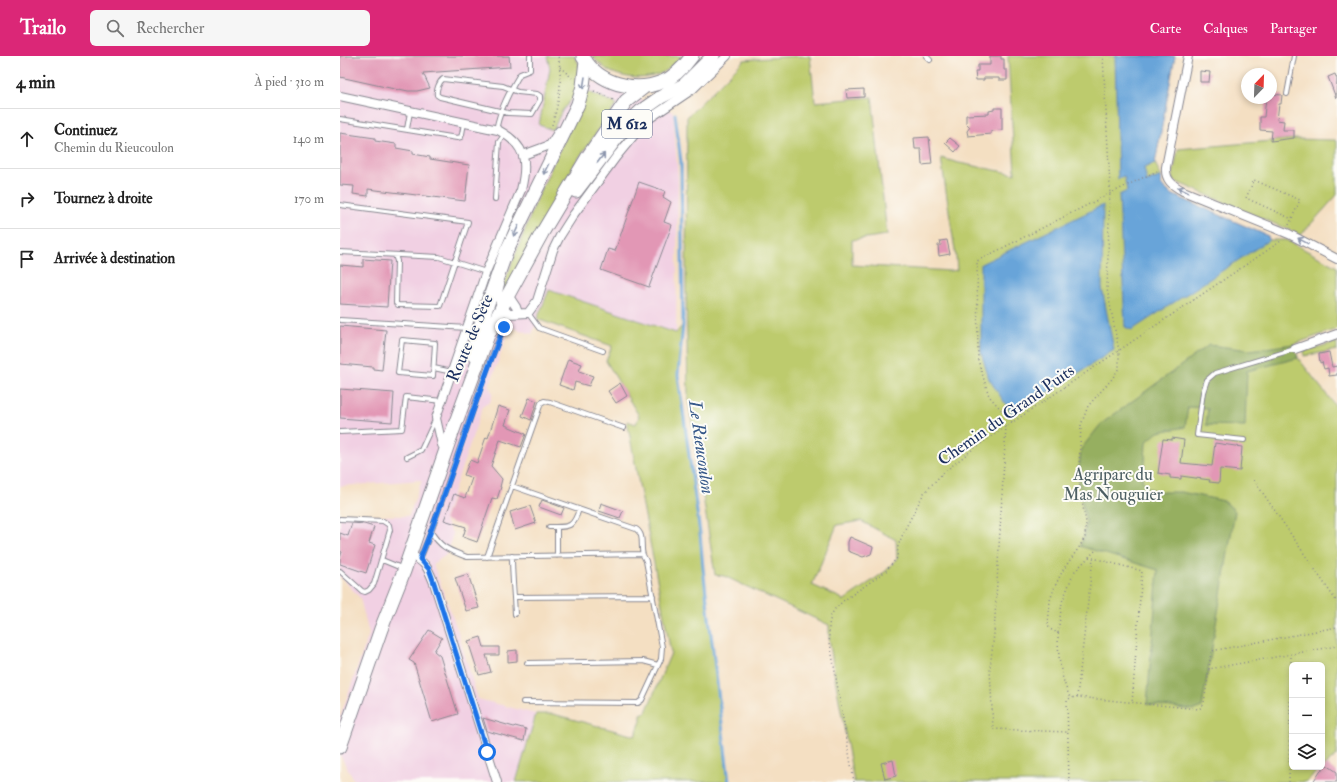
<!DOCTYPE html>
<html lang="fr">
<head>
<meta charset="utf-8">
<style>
  :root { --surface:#fff; --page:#f6f6f6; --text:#222; --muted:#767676; --line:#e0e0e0; --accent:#db2777 }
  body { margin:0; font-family:"IM FELL Double Pica",serif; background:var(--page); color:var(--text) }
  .controls { position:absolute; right:12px; bottom:12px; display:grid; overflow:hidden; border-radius:6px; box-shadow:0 2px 6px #0003 }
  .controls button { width:36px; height:36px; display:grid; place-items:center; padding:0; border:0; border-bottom:1px solid var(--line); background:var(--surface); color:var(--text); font:20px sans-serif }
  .compass { position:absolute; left:901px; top:12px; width:36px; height:36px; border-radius:50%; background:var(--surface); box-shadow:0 2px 6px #0003; rotate:23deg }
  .stop { position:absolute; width:12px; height:12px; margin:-9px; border:3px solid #1a73e8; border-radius:50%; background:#fff }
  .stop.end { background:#1a73e8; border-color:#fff; box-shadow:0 1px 4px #0008 }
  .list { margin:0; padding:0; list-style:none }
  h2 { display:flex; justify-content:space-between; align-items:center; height:52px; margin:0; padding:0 16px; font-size:17px }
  h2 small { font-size:13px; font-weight:400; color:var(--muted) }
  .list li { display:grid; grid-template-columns:26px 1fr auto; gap:12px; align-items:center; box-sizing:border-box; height:60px; padding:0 16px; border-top:1px solid var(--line) }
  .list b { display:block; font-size:15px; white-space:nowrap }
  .list p { margin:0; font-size:13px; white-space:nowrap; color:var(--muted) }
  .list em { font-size:13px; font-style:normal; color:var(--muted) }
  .icon { flex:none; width:22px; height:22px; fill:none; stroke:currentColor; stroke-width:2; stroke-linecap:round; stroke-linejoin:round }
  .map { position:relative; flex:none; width:997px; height:726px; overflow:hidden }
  header { display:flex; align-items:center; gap:24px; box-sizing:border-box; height:56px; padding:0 20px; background:var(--accent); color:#fff }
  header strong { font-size:19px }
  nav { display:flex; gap:22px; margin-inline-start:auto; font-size:14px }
  .search { width:280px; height:36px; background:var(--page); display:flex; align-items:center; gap:10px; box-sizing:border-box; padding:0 14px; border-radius:6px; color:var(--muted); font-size:15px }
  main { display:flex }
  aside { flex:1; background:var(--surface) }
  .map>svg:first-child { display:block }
  .built { fill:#f1d0e3 }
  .green { fill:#bdcb6d; stroke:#6c7d66; fill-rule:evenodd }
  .forest { fill:#96af60; stroke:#586f5f }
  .water { fill:#68a4d9; stroke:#426a9c }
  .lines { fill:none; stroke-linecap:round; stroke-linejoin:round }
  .stream { stroke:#68a4d9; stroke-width:3 }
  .building { fill:#e297b5 }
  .service-casing { stroke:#888790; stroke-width:6 }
  .minor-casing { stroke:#888790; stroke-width:10 }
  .primary-casing { stroke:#888790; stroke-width:15 }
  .path { stroke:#888790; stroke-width:1.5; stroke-dasharray:1 3; stroke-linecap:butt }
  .service { stroke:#fff; stroke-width:4 }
  .minor { stroke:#fff; stroke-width:8 }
  .primary { stroke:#fff; stroke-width:13 }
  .oneway { stroke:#8d97ae }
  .route { stroke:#1a73e8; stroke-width:5 }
  .labels { text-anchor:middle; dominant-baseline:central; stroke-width:4; stroke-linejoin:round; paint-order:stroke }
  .shield { fill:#fdfcf7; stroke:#5f6c8c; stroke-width:1 }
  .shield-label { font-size:16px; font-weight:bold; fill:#1b2f5e }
  .street-label { font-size:17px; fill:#1b2f5e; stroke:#fdfcf7 }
  .park-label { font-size:17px; fill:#4c5e62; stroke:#fdfcf7 }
  .water-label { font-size:18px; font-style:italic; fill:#365889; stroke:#fdfcf7 }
</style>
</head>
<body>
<header>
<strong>Trailo</strong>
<div class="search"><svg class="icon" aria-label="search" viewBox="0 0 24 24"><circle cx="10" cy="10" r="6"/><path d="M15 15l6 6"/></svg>Rechercher</div>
<nav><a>Carte</a><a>Calques</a><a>Partager</a></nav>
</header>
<main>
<aside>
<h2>4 min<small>À pied · 310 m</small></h2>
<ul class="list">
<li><svg class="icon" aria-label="ahead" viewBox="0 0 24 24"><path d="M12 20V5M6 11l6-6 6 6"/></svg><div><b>Continuez</b><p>Chemin du Rieucoulon</p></div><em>140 m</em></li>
<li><svg class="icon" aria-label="right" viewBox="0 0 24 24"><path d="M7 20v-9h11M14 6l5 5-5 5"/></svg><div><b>Tournez à droite</b></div><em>170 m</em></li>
<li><svg class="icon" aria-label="arrive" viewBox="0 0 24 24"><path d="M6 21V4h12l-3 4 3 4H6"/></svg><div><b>Arrivée à destination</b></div></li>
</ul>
</aside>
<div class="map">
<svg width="997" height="726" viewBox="0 0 997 726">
  <rect width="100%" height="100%" fill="#fdfcf7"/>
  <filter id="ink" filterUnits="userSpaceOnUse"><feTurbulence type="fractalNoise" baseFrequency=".025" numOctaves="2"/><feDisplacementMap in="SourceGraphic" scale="8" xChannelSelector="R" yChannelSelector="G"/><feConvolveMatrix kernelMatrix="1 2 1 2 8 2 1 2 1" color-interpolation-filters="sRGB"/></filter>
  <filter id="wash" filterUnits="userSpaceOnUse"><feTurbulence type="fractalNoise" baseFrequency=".012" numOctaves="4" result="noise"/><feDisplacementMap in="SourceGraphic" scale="16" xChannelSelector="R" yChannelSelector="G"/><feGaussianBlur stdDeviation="0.9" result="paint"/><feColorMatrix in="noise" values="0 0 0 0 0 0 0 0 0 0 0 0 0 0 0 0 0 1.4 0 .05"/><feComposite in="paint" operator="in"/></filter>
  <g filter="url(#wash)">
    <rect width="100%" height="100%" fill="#f4dfc2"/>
    <path class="built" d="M0,0H213L215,11L333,56L338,123L336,277L209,234L192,278L170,271L149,331L153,337L150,346L143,350L104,463L113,478L106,499L93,508L117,573L138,643L196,658L176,726H15L0,699V662L29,578L20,542L0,520V459L69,460L82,424L0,430Z"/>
    <path class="green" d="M207,0H234L239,8L237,37L222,55L213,74L199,69L210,13Z
      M252,0H342C325,24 294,27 269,15C263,11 257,5 252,0Z
      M455,0H470L475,46L532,41L547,179L512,184V209L611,215L617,214L616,201L601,102L619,107L675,118L668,0H835L815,107L821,120V129L831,138L928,180L929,184H947L997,211V273L954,288L958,302L997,352V699L965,726H514L495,622L489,581V569L384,520L375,519L348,341L346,231L347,61L404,4ZM521,465L556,484L557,502L546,515L503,545L501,542L472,529L497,469ZM952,609H982V711H952Z
      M247,35L277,48L234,109L165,235L163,230L198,140Z
      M955,83L995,84L997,85V139L961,179L832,124L838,93Z
      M209,234L336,277L343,269L338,319L364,515L388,726H176L196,658H213L295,680L301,665V658L306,656L331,597L287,365L296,368L299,360L266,305L272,290L197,263Z
      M997,286V294L964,300V295Z"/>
    <path class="forest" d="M954,288L958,302L907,315L905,370L866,369L868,352L848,351L845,371L818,376L806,386C805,399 806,412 802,424L808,432L822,436H841L884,445L895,455L862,651L854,654L807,648L818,514L740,490L744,481L746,466L740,436L739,414L741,393L761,368L869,289L910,294Z"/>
    <path class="water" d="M775,0H835L815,107L804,112L807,126L821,120V129L831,138L928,180L929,184L792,274L785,271L779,139L787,135L784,120L778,123Z
      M763,149L762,232L774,294L673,359L649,323L641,296V208Z"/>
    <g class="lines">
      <path class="stream" d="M335,58L341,106L343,269L338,319L360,477L363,512L389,726"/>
    </g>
    <g id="blocks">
      <path class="building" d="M0,0H169L170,11L83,17L90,32L77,35H68L59,33V34L0,21Z
        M650,0H661V3H664V14H667V24H659V22H644V24H636L635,15H638V9H650Z
        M860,15L870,16L869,26H860Z
        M995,18L997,23L996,42L988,21Z
        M524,33V41L507,42L506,34Z
        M931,38L942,39L941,48H939L937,64L944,65L943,74H954V82L931,85L932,75L920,74V61H924L926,42H931Z
        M654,52H662V74L651,75V78L628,80L627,75L630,71L626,67V59L649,58V55L654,54Z
        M0,77L35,82V85L56,88V92L73,95V98L90,101V103L129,109L125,145L28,133V140L13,138L14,130L0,129Z
        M589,81L592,108L582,109L581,93H575L574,82Z
        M610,82L620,90L615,96L605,87Z
        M299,126L325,135L323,141L331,146L324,166L332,169L309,231L261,214L268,193L275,195Z
        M607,184L610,198L599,200L598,189H601L600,185Z
        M23,203L50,205L47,251L0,248V209L23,211Z
        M0,270L46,274L42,314L33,313V311L0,308Z
        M989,296L992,311L997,310V319L989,320L988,312L984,313L982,306L980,307L979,298Z
        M228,303L242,308L239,315L253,320L249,330L235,326L233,334L219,329Z
        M280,327L287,340L276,347L268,335Z
        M0,333L54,337L52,366L0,362Z
        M189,342L197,345L191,364L182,360Z
        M158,350L170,354L165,369L186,378L181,391L160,384L151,410L162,423L160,431H161L157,443L152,442L137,486L123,481L126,471L104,464L114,438L125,442L132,422L124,419L130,404L137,407L146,381L148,382Z
        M832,382L844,384L841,407L872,410L875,387L902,391L900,415L880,413L879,427L869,426L870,424L841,420V423L830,422V419L818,417L823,383L832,384Z
        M202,444L224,452L221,459L199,451Z
        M261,447L283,455L280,462L259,455Z
        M190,450L196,467L175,474L170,456Z
        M12,467L24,468L34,471L29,487L35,489L26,517L0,508V502L2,496L0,495V477L8,480Z
        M510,481L533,491L531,498L523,501L508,495V486Z
        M128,518L139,552L126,555L115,522Z
        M89,574L102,582L94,595L100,600L118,658L92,666L74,607L69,604Z
        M141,581L144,591H159V599H146L151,616L139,619L128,585Z
        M177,594V605L168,606V595Z
        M143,662L174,671L175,670L186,673L184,685L147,675Z
        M553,704L556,720L545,723L541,707Z
        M987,709L997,716V726H973L980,715Z"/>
    </g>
  </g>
  <g filter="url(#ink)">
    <use href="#blocks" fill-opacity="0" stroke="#888790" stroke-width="1"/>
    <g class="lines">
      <defs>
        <path id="service" d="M586,0L590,4
          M103,23L163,30L178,36L197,38L200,40V44L192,58L168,57L100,41L97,39C96,34 99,26 103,23Z
          M947,38L954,0
          M0,63L117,82L121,81L122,78L124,67
          M67,73L70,56
          M156,74C160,53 169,36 180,18L190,14V0
          M155,143L159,86L165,78
          M0,149L128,166L100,250L58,249L56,247L57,205L55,199
          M0,196L99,201L146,216
          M188,257L199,272L263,295
          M0,264L127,272
          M62,284L95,287L93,320L58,317Z
          M94,312L112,316
          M0,376L62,373L66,341L102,345
          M904,384L857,379L863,336L867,324L875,317L955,293
          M67,401L81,394L95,364
          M172,430L296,473C305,479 300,490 303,499C304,501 305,503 306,505L322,591L321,603L302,644L298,647L183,646
          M0,463L43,465L49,469L50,474L34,528L29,534L25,536L22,535L0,515
          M209,471C228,471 233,473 239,453
          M91,476C102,493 109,494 127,501L302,498
          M172,500C172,520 174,538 175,558
          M217,500V471
          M147,501L201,347L204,345L210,346L284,372
          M80,503L91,476L147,313L169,258
          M42,504L59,511
          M174,541L313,540
          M187,607L303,605L318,609"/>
        <path id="minor" d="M848,0L826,111C825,124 832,129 843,135L949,178L997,203
          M0,40L158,74C186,89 188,105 181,134L146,216L96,362L102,389
          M183,99L210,89L219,75
          M160,228C156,241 159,249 169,258L188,257L197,245L213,194L220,180L234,158L276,101L300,72L310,62L353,33L387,0
          M168,239L176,251L178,257
          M955,293L997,278
          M70,499C86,506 88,512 94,527L157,726"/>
        <path id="primary" d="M243,1C259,28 294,37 322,26C335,21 344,11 352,0
          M236,135L287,68L301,55L321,41L344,29L373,0
          M132,298L143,261L166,196L238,48L243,30L246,5
          M0,691L41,573L64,515L109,385L148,279L168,239L202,177L247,102L286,45L304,31"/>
      </defs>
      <use href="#service" class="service-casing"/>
      <use href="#minor" class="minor-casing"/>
      <use href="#primary" class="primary-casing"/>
      <path class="path" d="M220,11L232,22
        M254,35L274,44
        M212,69C219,47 223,23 218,0
        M949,169L960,144L914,124L906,142L952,163
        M672,366L649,340L638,304L637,205L769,138L817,115
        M666,370L654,578L650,612L653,673L727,676
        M914,424L997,546
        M755,495L734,516L722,546L718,577L710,573L708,570L710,544L715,530L723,514L740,490L745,481L746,466L740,436L739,414L741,369L748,350L772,323L779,312V295L767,233L770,130L763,0
        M749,501L802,515L792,647
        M718,577C718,599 720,621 730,641
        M869,613L871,595L997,571
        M737,641L753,502
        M514,726L489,581V569L491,560L494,554L503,545L546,515L557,502L558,490L565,473L584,437L603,417L633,393L941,185
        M729,726L727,645L730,642L737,641L859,653L862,651L864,647L869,613L997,590
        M949,726L951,598"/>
      <use href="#service" class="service"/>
      <use href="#minor" class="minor"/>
      <use href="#primary" class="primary"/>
    </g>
    <defs><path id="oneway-shaft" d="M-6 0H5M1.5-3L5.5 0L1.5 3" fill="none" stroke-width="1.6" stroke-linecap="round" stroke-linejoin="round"/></defs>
    <g class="oneway">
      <use href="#oneway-shaft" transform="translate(244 27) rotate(99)"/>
      <use href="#oneway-shaft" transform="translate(261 102) rotate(-53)"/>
      <use href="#oneway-shaft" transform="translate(206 113) rotate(116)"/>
      <use href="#oneway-shaft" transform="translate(843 134) rotate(-154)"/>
      <use href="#oneway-shaft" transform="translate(176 175) rotate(115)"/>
      <use href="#oneway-shaft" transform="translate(963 185) rotate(-151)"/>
    </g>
  </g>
  <g class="lines" filter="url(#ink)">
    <path class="route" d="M147,696L94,527L89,513L80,503C111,427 133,347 164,271"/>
  </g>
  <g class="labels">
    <rect class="shield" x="262" y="54" width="50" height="28" rx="3"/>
    <g class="shield-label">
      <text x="287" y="68">M 612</text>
    </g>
    <g class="street-label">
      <text transform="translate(130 282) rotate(-67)">Route de Sète</text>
      <text transform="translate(666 359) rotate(-35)">Chemin du Grand Puits</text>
    </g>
    <g class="park-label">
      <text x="773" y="418">Agriparc du<tspan x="773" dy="20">Mas Nouguier</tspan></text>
    </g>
    <g class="water-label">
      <text transform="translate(361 391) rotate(82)">Le Rieucoulon</text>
    </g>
  </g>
</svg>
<div class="controls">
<button>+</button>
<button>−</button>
<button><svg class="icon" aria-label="layers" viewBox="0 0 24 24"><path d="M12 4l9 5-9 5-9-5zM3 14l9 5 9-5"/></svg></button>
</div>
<svg class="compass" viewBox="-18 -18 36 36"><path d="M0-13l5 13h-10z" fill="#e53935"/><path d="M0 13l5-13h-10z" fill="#767676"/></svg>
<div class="stop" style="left:147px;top:696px"></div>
<div class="stop end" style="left:164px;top:271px"></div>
</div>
</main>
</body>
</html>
